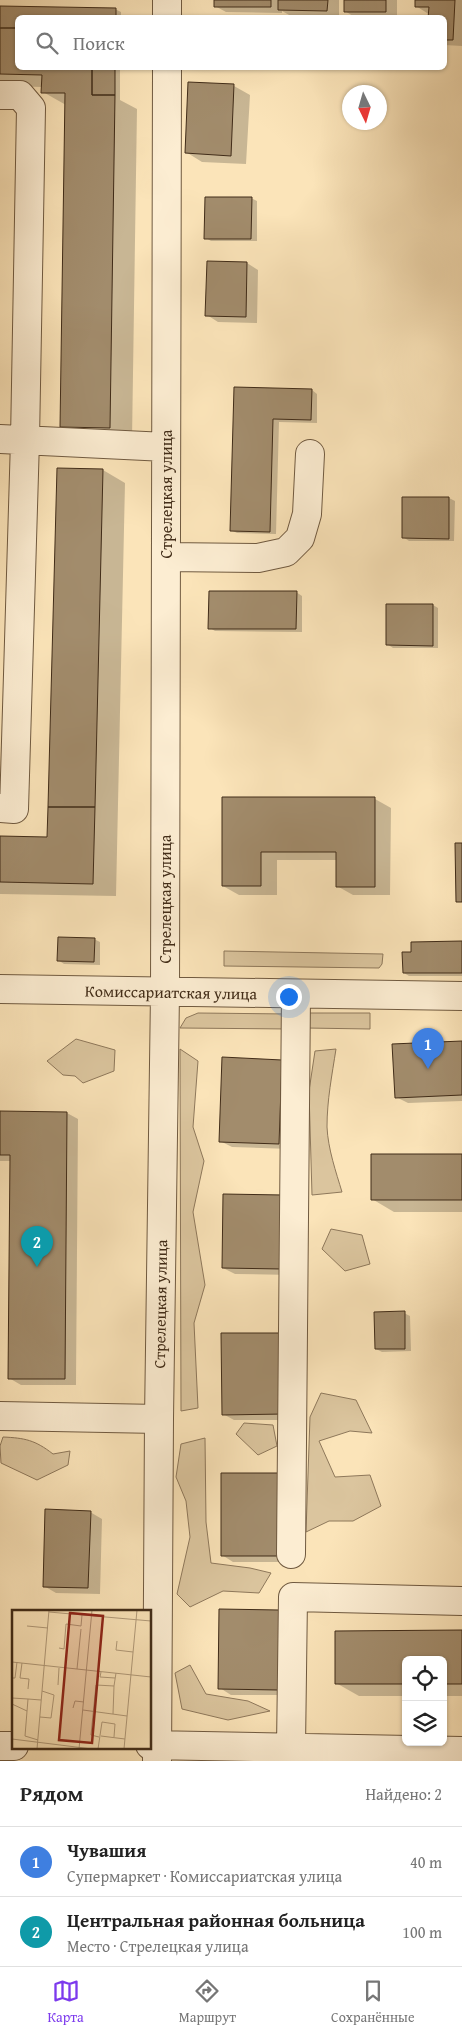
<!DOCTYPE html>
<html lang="ru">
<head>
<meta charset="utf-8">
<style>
  :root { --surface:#fff; --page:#f6f6f6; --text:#222; --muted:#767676; --line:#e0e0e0; --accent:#7c3aed }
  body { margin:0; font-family:"Gentium Book Plus",serif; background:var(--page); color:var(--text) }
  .controls { position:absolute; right:15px; bottom:15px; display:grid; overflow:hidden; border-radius:8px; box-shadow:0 1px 4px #0004 }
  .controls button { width:45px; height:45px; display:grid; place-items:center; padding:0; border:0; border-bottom:1px solid var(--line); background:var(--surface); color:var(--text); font:25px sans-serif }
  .compass { position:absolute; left:342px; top:85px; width:45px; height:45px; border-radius:50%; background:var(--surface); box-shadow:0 1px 4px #0004; rotate:175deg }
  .you { position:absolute; left:288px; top:996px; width:18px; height:18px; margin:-12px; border:4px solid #fff; border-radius:50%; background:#1a73e8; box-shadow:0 0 0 8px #1a73e833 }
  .badge { display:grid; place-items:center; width:32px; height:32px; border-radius:50%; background:var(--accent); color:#fff; font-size:16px; font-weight:700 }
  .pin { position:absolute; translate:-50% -41px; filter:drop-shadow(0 1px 2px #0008) }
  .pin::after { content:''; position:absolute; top:26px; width:18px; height:15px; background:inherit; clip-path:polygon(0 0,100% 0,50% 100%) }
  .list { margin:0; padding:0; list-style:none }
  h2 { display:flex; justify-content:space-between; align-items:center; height:65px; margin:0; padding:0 20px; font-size:21px }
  h2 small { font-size:16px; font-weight:400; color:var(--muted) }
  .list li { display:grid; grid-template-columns:32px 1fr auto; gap:15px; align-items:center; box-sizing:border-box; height:70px; padding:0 20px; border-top:1px solid var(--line) }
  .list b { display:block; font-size:19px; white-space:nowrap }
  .list p { margin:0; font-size:16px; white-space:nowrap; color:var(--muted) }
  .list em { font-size:16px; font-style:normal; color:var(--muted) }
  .icon { flex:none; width:28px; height:28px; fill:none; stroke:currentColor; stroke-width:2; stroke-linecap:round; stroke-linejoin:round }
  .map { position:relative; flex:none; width:462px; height:1761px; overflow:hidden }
  .search { position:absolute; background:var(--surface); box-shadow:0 1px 4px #0004; left:15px; right:15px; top:15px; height:55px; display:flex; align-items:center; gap:12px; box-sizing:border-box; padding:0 18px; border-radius:8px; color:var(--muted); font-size:19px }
  .sheet { height:205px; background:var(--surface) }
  nav { display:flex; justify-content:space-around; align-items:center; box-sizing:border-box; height:70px; border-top:1px solid var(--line); background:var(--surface); font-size:14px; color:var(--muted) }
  nav a { display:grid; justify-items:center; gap:2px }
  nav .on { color:var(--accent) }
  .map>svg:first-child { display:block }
  .green { fill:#dbc59e; stroke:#8e785b }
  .shadow { fill:#0003 }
  .building { fill:#a28c6c; stroke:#412c18 }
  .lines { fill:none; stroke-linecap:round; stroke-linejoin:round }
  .minor-casing { stroke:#705a40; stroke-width:30 }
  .minor { stroke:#fcedd2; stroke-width:28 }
  .labels { text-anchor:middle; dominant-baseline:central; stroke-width:4; stroke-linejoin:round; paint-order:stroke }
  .street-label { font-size:16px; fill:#412c18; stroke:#fcedd2 }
  .inset-road { fill:none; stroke:#b19a79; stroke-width:1 }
  .view { fill:#8f2418; fill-opacity:0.15; stroke:#8f2418; stroke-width:2.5 }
  .inset-edge { fill:none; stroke:#412c18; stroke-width:2.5 }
</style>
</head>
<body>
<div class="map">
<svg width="462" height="1761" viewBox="0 0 462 1761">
  <rect width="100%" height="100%" fill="#fbe4b9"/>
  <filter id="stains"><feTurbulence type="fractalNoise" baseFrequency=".004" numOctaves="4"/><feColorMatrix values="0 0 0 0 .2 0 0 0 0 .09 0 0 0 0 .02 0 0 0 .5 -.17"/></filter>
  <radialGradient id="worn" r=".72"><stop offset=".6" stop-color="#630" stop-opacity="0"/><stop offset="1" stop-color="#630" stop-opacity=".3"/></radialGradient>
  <path class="green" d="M224,951L383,954L382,964L379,968L224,966Z
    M198,1013L288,1014L289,1029L180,1028L186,1018Z
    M306,1013H370V1029L306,1028Z
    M76,1039L115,1050L114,1071L83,1083L75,1076L63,1075L47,1061Z
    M180,1049L198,1061L193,1127L204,1161L193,1212L205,1285L194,1323L198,1408L181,1411Z
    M336,1049C332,1075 327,1100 327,1127C328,1149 336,1172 342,1192L312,1195L309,1091L315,1051Z
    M331,1229L362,1235L370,1264L345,1271L322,1249Z
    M321,1393L356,1400L372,1433L350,1431L319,1441L335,1477L370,1475L381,1506L353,1521H329L306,1532L310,1417Z
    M244,1423L273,1425L277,1446L258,1455L236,1434Z
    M3,1437C25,1438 35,1440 53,1454L70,1451L68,1465L37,1480L1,1463L0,1446Z
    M205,1438L206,1522L211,1563L250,1568L271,1573L259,1593L223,1591L190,1607L177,1594L190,1537L186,1501L176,1477L181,1444Z
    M190,1665L206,1694L248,1701L270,1711L228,1720L182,1709L175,1673Z"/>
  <path class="shadow" d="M215,0H339V17L291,16L282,11V13L226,12L215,6Z
    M345,0H397V18H356L345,11Z
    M416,0H462V46L444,45V18L427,13L416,6Z
    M0,7L115,9L121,12V18H18V68H120V100L137,109L132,440L84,439L62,426L66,105L43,92V87L0,86Z
    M234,86L250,95L246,164L202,162L186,152Z
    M251,198L257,201V241H211L206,238Z
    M247,263L258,270L257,323L218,322L207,315Z
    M235,388L312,390L317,394V423L279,422L276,534L237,533L231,530Z
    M103,470L125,483L116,896L0,894V837L49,838Z
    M404,498H449L455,501L454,541H409L403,537Z
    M296,592L302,596V632L215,631L210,628Z
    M433,605L438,608V648H393L387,644Z
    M224,798L375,799L391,808L390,895H353L337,886V860H277V895H239L223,886Z
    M94,939L100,942V965L64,964L58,960Z
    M462,943V976H409L404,973Z
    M462,1042V1101L408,1103L396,1097Z
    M281,1061L290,1149L232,1147L220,1141Z
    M0,1112L67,1113L78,1119L76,1385H21L9,1378L11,1161H0Z
    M462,1155V1212H394L372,1199Z
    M283,1196L293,1275L235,1274L223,1268Z
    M404,1313L410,1316L411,1351L382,1352L376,1349Z
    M223,1334L295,1420H234L223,1414Z
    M223,1474L292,1562H233L222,1555Z
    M90,1512L102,1519L100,1594L56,1593L44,1586Z
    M278,1611L290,1617L289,1695H231L220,1688Z
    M462,1632V1696H443V1660H406V1696H359L336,1683Z"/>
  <path class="building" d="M214,0H271V7H214Z
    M278,0H328L327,11L278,10Z
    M344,0H386V12H344Z
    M415,0H455L453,40H444V18H428L429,7H415Z
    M0,6L116,8V18H18V28H0Z
    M0,28H18V68H92V95H115L110,428L60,427L65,93H41L42,75L0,74Z
    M92,68H115V95H92Z
    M188,82L234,84L231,156L185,153Z
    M205,197H252L251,239H204Z
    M207,261L247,262L246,317L205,316Z
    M234,387L312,389L311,420L273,419L270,532L230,531Z
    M57,468L103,469L95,807H48Z
    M402,497H449V539L402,538Z
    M209,591H297L296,629H208Z
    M386,604H433V646L386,645Z
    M222,797H375V887H336V852H261V886H222Z
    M48,807H95L93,884L0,882V836L47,837Z
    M455,843H462V902H456Z
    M58,937L95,938L94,962L57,961Z
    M462,941V973H403L402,952H411V942Z
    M462,1041V1095L395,1098L392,1044Z
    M222,1057L282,1060L279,1144L219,1142Z
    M0,1111L67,1112L65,1379H8L10,1155H0Z
    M371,1154H462V1200H371Z
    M223,1194L283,1195L282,1269L222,1268Z
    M405,1311V1349H375L374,1312Z
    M221,1333H283L284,1414L222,1415Z
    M221,1473H281V1556H221Z
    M45,1509L91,1511L88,1588L43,1587Z
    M219,1609L279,1610L278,1690L218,1689Z
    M462,1630V1684H443V1660H406V1684H335V1631Z"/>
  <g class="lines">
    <defs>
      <path id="minor" d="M167,18V0
        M0,95H20L31,108L25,440L14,809L0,808
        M0,439L166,447
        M166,557L258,558L286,552L300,538L307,514L310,454
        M0,989L462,996
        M0,1416L159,1419
        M291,1554L296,994
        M150,1745L462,1751
        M0,1746H14
        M291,1747L293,1597L462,1601
        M157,1761L159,1419L165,993L167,68"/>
    </defs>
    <use href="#minor" class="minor-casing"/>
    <use href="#minor" class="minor"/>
  </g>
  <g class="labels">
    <g class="street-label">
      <text transform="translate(166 494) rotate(-90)">Стрелецкая улица</text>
      <text transform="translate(165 899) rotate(-90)">Стрелецкая улица</text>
      <text transform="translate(171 992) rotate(1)">Комиссариатская улица</text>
      <text transform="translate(160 1304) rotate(-89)">Стрелецкая улица</text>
    </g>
  </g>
  <g transform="translate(12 1610)">
    <rect width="139" height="139" fill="#fbe4b9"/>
    <path class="inset-road" d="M37,2L139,11M15,16L36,18M105,31L104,40L121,42M47,38L52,39L54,14L69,16L70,5M0,52L139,67M10,53L8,68L17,69L16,79M65,59L69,19M89,62L88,67L103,68M0,68H3L5,52M46,75L47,58M0,88L16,89M0,94L15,101M61,98L63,91L72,92M71,100L115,106M101,104L102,76M28,107L39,108L42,85L30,81M89,126L113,129M87,127L79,125L84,75L102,76L104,63M0,129L80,139M26,130L13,126L16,89L29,90M25,139L37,0M67,139L80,0M86,139L90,112L103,114L102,127M112,139L125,0"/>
    <path class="view" d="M58,3L91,6L80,133L47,130Z"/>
    <rect width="139" height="139" class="inset-edge"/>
  </g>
  <rect width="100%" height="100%" filter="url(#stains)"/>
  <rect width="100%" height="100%" fill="url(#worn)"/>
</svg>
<div class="controls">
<button><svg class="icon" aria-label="locate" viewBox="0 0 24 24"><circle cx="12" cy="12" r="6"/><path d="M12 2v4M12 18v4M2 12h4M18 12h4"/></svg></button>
<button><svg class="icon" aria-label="layers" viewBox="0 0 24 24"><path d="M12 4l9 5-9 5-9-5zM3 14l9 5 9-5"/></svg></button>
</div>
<svg class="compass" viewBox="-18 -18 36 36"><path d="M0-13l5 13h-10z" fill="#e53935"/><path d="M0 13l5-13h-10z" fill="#767676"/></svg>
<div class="you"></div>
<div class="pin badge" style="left:428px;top:1069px;background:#3f7fe0">1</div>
<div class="pin badge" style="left:37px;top:1267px;background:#0f9aa8">2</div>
<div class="search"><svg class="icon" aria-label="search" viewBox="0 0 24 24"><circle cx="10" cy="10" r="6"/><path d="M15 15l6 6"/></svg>Поиск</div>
</div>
<section class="sheet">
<h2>Рядом<small>Найдено: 2</small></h2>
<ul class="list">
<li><span class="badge" style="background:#3f7fe0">1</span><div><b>Чувашия</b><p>Супермаркет · Комиссариатская улица</p></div><em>40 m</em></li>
<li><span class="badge" style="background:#0f9aa8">2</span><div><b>Центральная районная больница</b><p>Место · Стрелецкая улица</p></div><em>100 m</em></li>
</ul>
</section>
<nav>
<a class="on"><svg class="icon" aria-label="map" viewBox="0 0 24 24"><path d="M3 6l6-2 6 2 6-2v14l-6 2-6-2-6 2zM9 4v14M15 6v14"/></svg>Карта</a>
<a><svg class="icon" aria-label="directions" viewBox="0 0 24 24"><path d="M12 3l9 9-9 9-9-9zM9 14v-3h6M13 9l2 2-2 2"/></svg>Маршрут</a>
<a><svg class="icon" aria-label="saved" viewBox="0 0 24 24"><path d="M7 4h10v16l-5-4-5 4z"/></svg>Сохранённые</a>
</nav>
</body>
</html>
